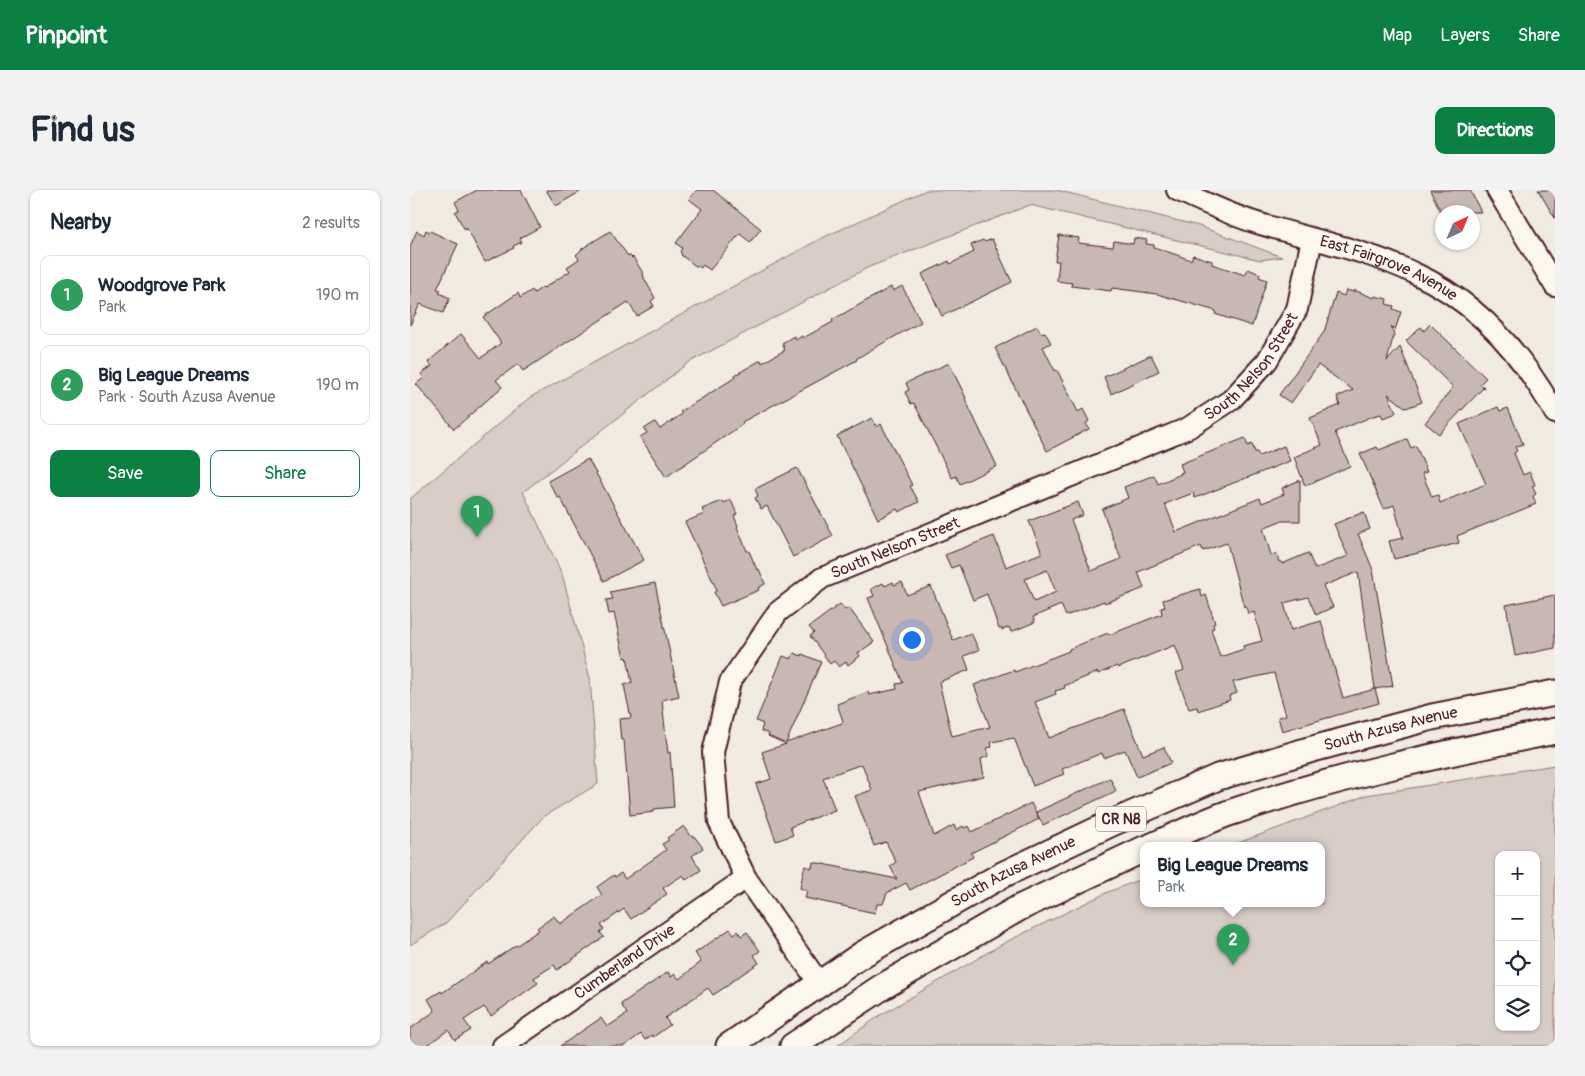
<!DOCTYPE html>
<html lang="en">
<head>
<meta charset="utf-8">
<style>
  :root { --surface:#fff; --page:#f2f2f3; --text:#1f2937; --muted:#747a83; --line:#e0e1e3; --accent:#0b8043 }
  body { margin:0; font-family:Pangolin,sans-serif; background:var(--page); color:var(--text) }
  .controls { position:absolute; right:15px; bottom:15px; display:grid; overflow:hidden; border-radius:10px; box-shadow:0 1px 4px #0004 }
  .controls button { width:45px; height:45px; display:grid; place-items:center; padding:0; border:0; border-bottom:1px solid var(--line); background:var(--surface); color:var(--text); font:25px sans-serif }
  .compass { position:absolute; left:1025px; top:15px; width:45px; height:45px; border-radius:50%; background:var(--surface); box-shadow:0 1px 4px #0004; rotate:44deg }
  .you { position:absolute; left:501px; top:449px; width:18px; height:18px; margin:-12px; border:4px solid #fff; border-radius:50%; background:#1a73e8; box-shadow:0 0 0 8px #1a73e833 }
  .badge { display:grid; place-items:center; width:32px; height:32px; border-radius:50%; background:var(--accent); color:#fff; font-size:16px; font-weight:700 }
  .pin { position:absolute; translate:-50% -41px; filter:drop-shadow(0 1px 2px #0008) }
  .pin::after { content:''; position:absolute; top:26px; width:18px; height:15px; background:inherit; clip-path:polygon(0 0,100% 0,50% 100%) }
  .popup { position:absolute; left:730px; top:652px; width:185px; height:65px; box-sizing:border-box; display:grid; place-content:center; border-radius:10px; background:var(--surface); filter:drop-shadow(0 1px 4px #0005); font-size:16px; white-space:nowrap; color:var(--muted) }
  .popup b { font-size:19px; color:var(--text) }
  .popup::after { content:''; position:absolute; left:50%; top:100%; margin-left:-10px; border:10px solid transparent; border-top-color:var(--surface) }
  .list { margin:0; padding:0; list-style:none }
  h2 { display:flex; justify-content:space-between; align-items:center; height:65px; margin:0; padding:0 20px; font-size:21px }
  h2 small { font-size:16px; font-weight:400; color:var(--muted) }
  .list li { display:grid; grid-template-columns:32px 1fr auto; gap:15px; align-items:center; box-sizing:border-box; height:80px; margin:0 10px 10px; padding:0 10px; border:1px solid var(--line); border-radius:10px }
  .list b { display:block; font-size:19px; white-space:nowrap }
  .list p { margin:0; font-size:16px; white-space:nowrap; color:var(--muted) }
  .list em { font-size:16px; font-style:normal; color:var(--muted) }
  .actions { display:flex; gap:10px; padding:15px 20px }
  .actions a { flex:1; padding:11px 0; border:1px solid var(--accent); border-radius:10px; text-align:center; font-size:18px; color:var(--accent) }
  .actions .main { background:var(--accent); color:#fff }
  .icon { flex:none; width:28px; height:28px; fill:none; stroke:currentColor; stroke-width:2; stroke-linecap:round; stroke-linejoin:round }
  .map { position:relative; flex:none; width:1145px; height:856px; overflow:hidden; border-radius:10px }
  header { display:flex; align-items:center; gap:30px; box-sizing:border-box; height:70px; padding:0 25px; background:var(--accent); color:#fff }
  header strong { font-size:24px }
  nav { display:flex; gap:28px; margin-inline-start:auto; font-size:18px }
  .intro { display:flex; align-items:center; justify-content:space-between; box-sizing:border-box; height:120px; padding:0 30px }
  h1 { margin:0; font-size:35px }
  .button { padding:12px 22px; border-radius:10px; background:var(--accent); color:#fff; font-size:18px; font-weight:700 }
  main { display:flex; gap:30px; padding:0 30px }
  aside { flex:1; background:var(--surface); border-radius:10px; box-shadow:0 1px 4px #0004 }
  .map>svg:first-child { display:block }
  .green { fill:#d8ccc6; stroke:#917678; fill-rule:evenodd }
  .building { fill:#c8b8b3; stroke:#4a1f2b; fill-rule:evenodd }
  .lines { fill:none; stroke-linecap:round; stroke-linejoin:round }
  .minor-casing { stroke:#4a1f2b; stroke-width:24 }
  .major-casing { stroke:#4a1f2b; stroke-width:29 }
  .minor { stroke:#fbf7ec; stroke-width:20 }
  .major { stroke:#fbf7ec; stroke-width:25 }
  .labels { text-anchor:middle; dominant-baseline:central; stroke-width:4; stroke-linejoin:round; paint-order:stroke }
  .shield { fill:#fbf7ec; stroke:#7f6065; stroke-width:1 }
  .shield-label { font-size:15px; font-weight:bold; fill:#4a1f2b }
  .street-label { font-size:16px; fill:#4a1f2b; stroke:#fbf7ec }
</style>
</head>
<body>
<header>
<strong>Pinpoint</strong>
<nav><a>Map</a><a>Layers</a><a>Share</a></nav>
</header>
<div class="intro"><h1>Find us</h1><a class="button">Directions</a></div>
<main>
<aside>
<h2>Nearby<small>2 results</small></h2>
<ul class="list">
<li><span class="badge" style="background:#2e9e5b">1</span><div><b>Woodgrove Park</b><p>Park</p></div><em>190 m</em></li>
<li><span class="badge" style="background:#2e9e5b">2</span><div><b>Big League Dreams</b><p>Park · South Azusa Avenue</p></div><em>190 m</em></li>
</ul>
<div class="actions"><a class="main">Save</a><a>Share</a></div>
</aside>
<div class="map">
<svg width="1145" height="856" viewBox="0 0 1145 856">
  <rect width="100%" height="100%" fill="#f0eae0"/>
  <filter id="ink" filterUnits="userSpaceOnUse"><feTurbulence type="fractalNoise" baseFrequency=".02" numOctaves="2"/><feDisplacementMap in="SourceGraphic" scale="10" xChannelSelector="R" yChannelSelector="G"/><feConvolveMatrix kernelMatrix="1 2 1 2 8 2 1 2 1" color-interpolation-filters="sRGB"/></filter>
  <g filter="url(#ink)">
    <path class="green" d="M516,0H646L789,36L872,67L850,70L620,15L459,77L278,173L113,302L152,384L180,488L188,594L134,626L36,733L0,755V309L119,208L408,50Z
      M1145,575V856H427L469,826L594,753L698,702L734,688V714H912V656H820L957,605ZM1089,665H1126V837H1089Z"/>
    <path class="building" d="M67,0H111L130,37L110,48L112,52L103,56L104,58L75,72L56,37L55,40L45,22L49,20L45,12Z
      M136,0H173L146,16Z
      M287,0H303L351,39L340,52L330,44L327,47L300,80L293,75L291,78L288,76L287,77L271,65L272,64L270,62L272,58L266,53L292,19L279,9Z
      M1020,0H1060L1071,22H1031Z
      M1128,0H1145V28Z
      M16,40L19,42L20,41L48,54L27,99L31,100L29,103L40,108L33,123L10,114L0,135V56L7,41L14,45Z
      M200,41L218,66L219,65L222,68L223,67L233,83L234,88L245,108L241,111L244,116L227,126L218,112L113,181L108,174L86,190L92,197L44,239L6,194L14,188L11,184L22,176L18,172L51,144L71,168L91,153L73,127L108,103L110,108L122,100L124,103L133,97L134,98L160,81L157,77L169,69L166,65L173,58Z
      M649,45L669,48L668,53L703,57L704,51L723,54L724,48L737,50L736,54L744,55V57L781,70L783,65L802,71V74L835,85L838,79L850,84L849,87L857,90L842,136L805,124L806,121L747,104L702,98L701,101L661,96L662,93L647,91L649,71H645Z
      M582,49L602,92L532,126L512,84L539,71L540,74L564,62L561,55L573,50L575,52Z
      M492,96L511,132L459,161L446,169L447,170L332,232L333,234L256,287L230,247L237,243L234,239L245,232L250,239L272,224L270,222L326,187L325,185L351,170L352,173L375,160L372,153L384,146L386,150L392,146L393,148L423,132L422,130L481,97L483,101Z
      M936,100L944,102V100L964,108L965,106L977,109L976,114L984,116L983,119L991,122L985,140L981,136L984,144L977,171L990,157L1012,212L996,218L978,204L986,222L984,224L973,228L971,224L963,226L925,242L940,276L895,296L884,267L912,255L900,228L930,215L927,207L943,200L908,175L881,213L869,205L914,142L926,103L934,106Z
      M1020,134L1076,188L1070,194L1074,197L1029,244L1015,233L1043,197L996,151L1008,139L1011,137L1014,141Z
      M627,136L631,143L635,142L641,153L633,157L645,181L647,180L668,222L673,219L679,231L676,233L679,239L637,261L585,158Z
      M741,165L749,181L701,204L694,187Z
      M539,173L556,208L555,209L587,276L550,294L546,286L542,288L504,213L501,214L495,202L499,200L496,193Z
      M1088,217L1090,221L1098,218L1113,254L1105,257L1107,261L1104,263L1113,285L1120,282L1125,295L1122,296L1126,304L1123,306L1126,314L1047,346L1049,353L984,369L979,351L993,348L984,315L974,319L950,264L967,257L969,260L997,249L1001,258L1006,256L1017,282L1012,283L1022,307L1028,305L1030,313L1076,294L1049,234Z
      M462,228L467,237L471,234L502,295L500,296L509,312L489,322L487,319L468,329L427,246Z
      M835,248L838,256L842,254L845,262H847L849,266L874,256L880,271L785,308L783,303L755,314L766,342L850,308L852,313L874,304L872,298L890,290V331H870L853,338L861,365L867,364L869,372L871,371L872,374L898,363L905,379L938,366L924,334L954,322L960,339L948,344L963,380L983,496L965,499L948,382L913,396L923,417L906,425L898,407L874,413L881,440L911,431L933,508L965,499L969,513L872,541L868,527L876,525L864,483L823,492L827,503L819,506L820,510L788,521L787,517L779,519L766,483L774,480L765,455L708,478L707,476L688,484V482L654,496L655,498L645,501L646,504L625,512L639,548L714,519L733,565L754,557L761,573L727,587L715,560L694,568L692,563L652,579L654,584L623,596L604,548L581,552L582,557L577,558L579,566L571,569L574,587L509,602L524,646L544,635L546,640L553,636L554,638L559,636L562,642L621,613L629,629L561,663L563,667L500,700L496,693L477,703L473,714H467L465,723L395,708L397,701L390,698L394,679L395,676L402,678L403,672L487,689L480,676L486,672L476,652L464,656L445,606L462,600L452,574L413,588L425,620L380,637L383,645L366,651L346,594L361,589L352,562L376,554L358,546L359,544L351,541L353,534L346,531L373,466L381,469L384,463L391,466L392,464L411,472L376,553L432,533L433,531L427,514L458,502L459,505L487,499L486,494L493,493L458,408L464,406L461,399L473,393L475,396L483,392L484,395L492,392L497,405L521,396L543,450L561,443L569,460L554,466L559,480L529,492L542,546L580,537L564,495L604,480L605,482L659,461V459L698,443L699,445L752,424L751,418L755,417L753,410L790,399L792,407L796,405L805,433L803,434L804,438L801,439L810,467L834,459L833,456L852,451L844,422L838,424L836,416L834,417L817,353L793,361L791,356L728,382L734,398L722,403L695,413L694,411L656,426L651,415L623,427L625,432L601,442L599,437L592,440L591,438L589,439L577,404L563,410L549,375L541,378L535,365L584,346L596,377L632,363L619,331L668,312L673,325L661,330L681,381L684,380L711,369L692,319L718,308L714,297L744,285L748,294L771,284L770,283L773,282L770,274ZM637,380L646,402L624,412L615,389Z
      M178,269L234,370L194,391L150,307L148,308L138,291Z
      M387,278L423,346L383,367L357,316L351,319L345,308L348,306L345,299Z
      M321,310L327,324L324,326L328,336L327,337L337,361H339L347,380L349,379L355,394L348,398L349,400L311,416L304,402L307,400L275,332L294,324L292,319L312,311L313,313Z
      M245,393L269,506L252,510L256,548L258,563L260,562L264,617L244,619V622L220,625L214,550H211L209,529L221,528L214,495L222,493L217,467L214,468L204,423L199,424L196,410L203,409L200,402Z
      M1145,405V458L1105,466L1096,415Z
      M430,414L435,420L439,418L464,452L448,463L450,466L438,475L436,472L429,477L424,471L420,474L414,465L400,446L404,443L399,437Z
      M700,588L706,601L633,635L626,622Z
      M274,636L282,647L284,646L293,658L282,666L291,680L276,690L273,685L253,698L257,704L221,729L214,719L191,735L194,739L190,742L194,747L147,780L144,775L124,788L128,793L81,826L74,817L54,830L61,840L45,850L38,840L16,856H0V839L25,821L18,809L31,801L32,803L77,772L78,774L106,755V756L129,740L127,738L144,726L150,734L192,705L187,697L204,685L205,687L211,683L215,689L256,660L252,654L259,650L257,648Z
      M320,739L324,744L328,741L331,746L337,742L350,761L344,765L349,773L319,793L320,794L303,805L298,798L255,828L260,835L243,847L242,845L235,850L231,844L214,856H150L191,828L197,837L217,824L211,814L258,782L261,787L265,784L269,789L291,772L285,763Z"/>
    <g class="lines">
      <defs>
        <g id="minor">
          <path id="s1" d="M767,0C792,11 818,24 844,32C898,49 954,59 1004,83C1066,111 1112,164 1145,223"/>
          <path d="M1087,0L1145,96"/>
          <path id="s2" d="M409,793L336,688L309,632L303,562L320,492L368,422L412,388L778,238L821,210L857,171L887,119L902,49"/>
          <path id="s3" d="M93,856L336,688"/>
        </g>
        <g id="major">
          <path d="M742,656C768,645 795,631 822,622C927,586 1036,563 1145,541"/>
          <path id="s4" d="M319,856L453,764L592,685L702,633L808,587L899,560L1022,527L1145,503"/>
          <path d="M383,856L472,797L609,718L734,659"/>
        </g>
      </defs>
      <use href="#minor" class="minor-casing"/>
      <use href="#major" class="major-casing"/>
      <use href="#minor" class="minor"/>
      <use href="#major" class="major"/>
    </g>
  </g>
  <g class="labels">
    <rect class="shield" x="686" y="616.5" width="50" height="25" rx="4"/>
    <g class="shield-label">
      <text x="711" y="629">CR N8</text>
    </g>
    <g class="street-label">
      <text stroke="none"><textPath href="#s1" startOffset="226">East Fairgrove Avenue</textPath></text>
      <text stroke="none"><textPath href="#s2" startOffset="958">South Nelson Street</textPath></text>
      <text stroke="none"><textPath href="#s2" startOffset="552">South Nelson Street</textPath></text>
      <text stroke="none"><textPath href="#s4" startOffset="739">South Azusa Avenue</textPath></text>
      <text stroke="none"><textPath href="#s4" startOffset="334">South Azusa Avenue</textPath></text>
      <text stroke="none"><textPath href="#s3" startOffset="148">Cumberland Drive</textPath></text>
    </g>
  </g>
</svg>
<div class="controls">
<button>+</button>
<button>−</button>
<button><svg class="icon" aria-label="locate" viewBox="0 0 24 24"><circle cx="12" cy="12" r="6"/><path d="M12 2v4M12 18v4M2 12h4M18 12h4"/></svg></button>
<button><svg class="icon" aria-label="layers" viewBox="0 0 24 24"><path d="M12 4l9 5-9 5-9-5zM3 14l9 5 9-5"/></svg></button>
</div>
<svg class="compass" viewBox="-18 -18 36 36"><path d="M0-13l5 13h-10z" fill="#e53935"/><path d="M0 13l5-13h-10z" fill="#747a83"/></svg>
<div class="you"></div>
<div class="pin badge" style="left:67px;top:347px;background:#2e9e5b">1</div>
<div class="pin badge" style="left:823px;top:775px;background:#2e9e5b">2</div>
<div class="popup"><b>Big League Dreams</b>Park</div>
</div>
</main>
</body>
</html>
